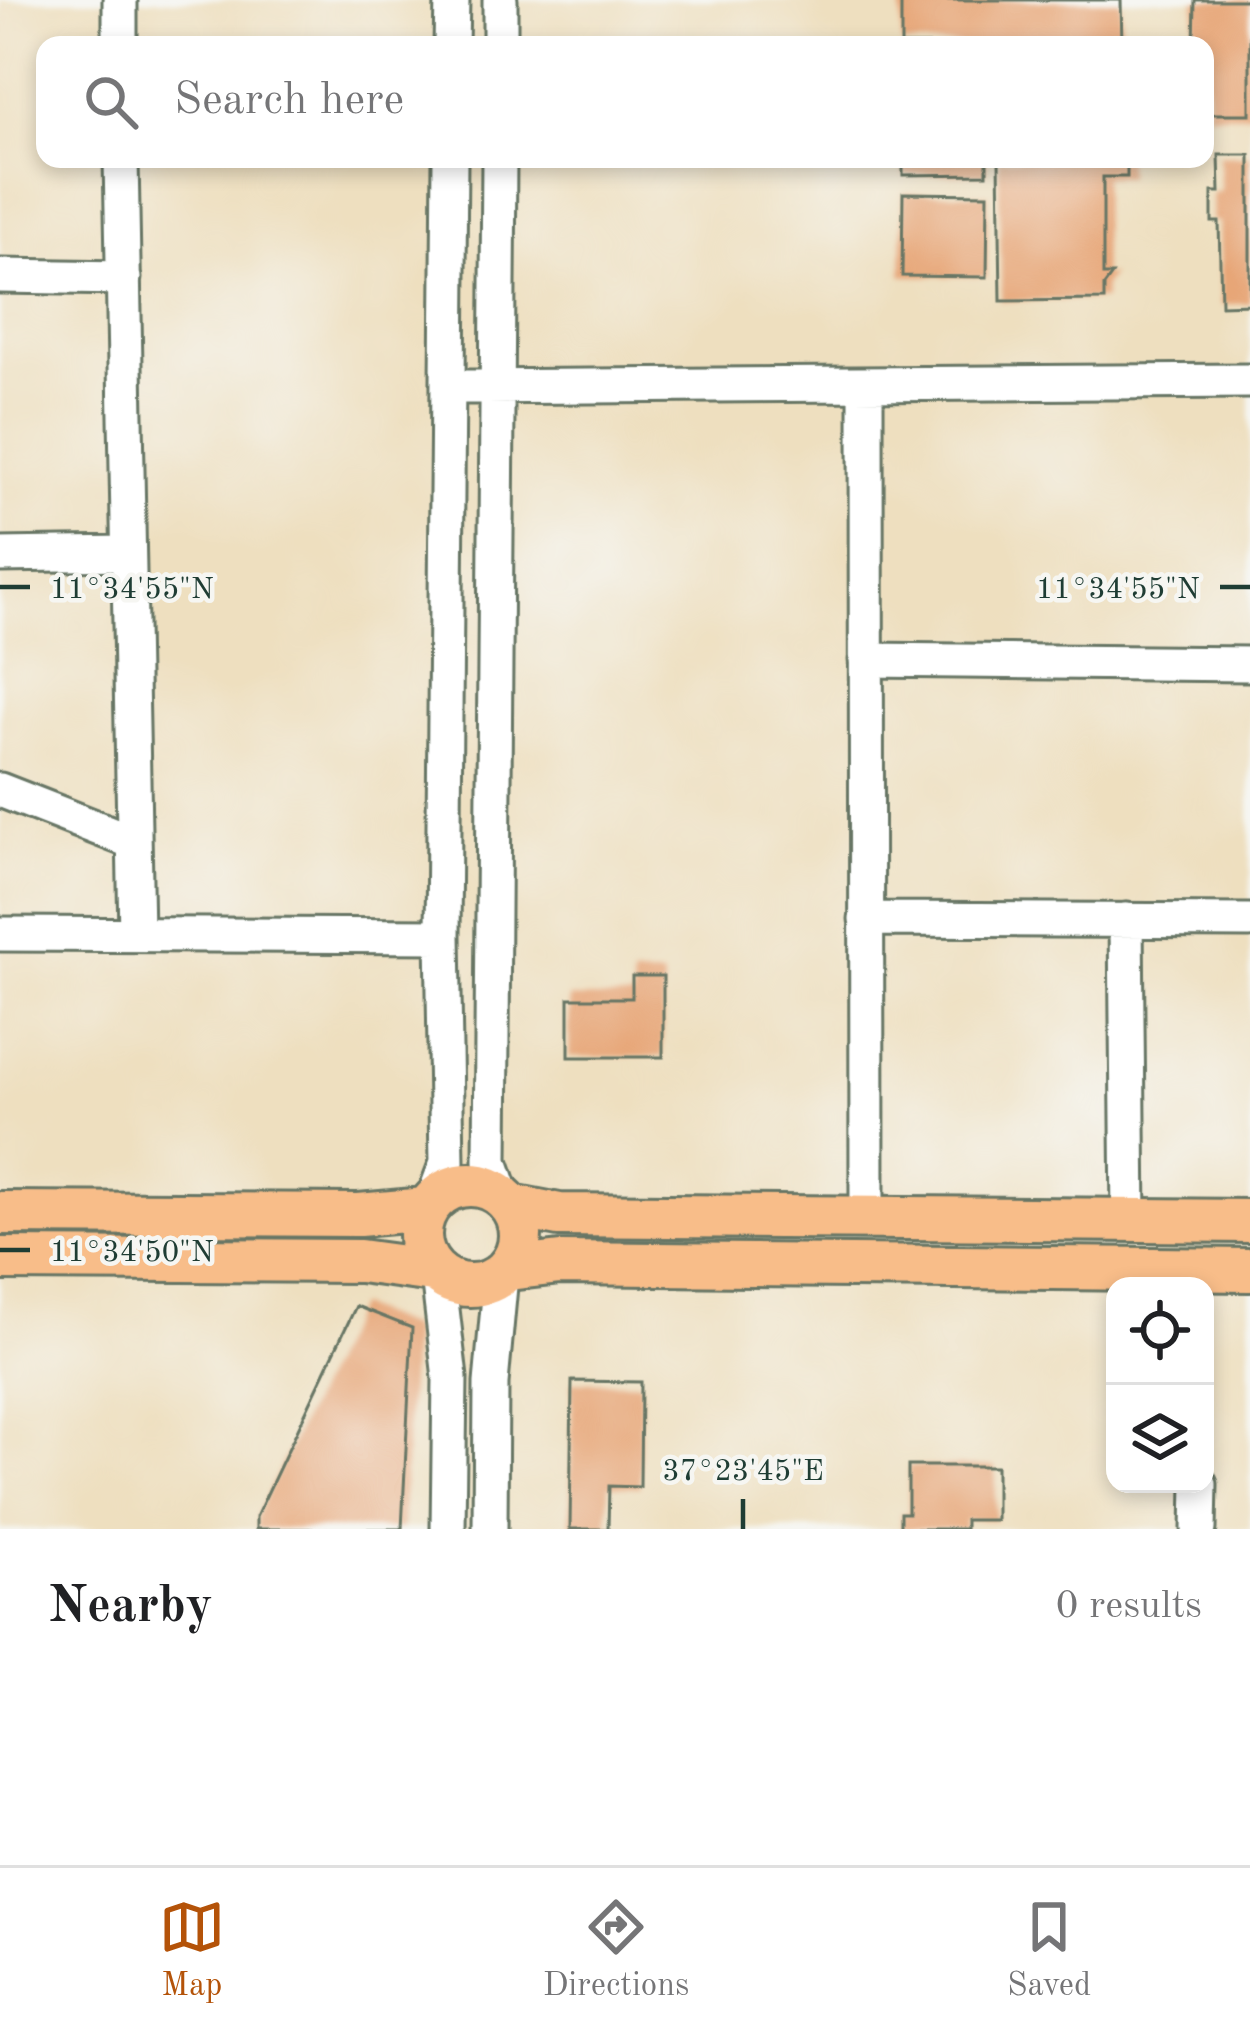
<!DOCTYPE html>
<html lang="en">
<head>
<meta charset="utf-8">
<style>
  :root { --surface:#fff; --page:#f6f6f6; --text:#202124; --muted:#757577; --line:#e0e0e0; --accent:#b45309 }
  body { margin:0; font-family:"Old Standard TT",serif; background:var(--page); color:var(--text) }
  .controls { position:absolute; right:36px; bottom:36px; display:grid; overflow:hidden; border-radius:24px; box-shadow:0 6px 18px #0003 }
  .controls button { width:108px; height:108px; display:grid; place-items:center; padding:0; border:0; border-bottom:3px solid var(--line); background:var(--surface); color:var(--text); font:60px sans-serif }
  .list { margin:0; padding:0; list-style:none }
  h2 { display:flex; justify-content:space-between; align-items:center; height:156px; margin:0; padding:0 48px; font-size:51px }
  h2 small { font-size:39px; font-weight:400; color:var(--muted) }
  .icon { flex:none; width:66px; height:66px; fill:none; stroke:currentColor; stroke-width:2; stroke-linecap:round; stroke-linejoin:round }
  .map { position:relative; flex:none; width:1250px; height:1529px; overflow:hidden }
  .search { position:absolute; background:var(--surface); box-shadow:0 6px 18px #0003; left:36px; right:36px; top:36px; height:132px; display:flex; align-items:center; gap:30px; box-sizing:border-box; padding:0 42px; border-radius:24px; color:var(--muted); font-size:45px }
  .sheet { height:336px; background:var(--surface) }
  nav { display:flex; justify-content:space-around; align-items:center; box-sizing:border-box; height:168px; border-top:3px solid var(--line); background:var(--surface); font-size:33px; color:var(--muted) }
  nav a { display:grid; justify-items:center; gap:6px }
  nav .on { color:var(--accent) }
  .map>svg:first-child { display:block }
  .building { fill:#e7a677 }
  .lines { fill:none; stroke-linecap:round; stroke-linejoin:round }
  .minor-casing { stroke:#677665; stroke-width:39 }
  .major-casing { stroke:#677665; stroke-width:48 }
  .minor { stroke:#fff; stroke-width:33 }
  .major { stroke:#f8bd89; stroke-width:42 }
  .ticks { fill:none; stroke:#1f3d34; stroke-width:4.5 }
  .ticks-label { font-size:30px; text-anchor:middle; fill:#1f3d34; stroke:#f6f6f2; stroke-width:9; stroke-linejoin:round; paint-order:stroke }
</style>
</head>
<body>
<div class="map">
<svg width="1250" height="1529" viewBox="0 0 1250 1529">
  <rect width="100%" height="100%" fill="#f6f6f2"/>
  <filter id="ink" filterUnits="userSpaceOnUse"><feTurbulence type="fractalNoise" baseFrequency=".00833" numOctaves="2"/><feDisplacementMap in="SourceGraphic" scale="24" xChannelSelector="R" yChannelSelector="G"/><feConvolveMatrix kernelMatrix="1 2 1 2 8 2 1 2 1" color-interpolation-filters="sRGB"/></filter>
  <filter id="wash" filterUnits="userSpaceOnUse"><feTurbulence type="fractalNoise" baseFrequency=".004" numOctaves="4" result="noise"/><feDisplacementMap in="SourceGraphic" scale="48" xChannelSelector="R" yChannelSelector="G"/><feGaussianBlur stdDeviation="2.7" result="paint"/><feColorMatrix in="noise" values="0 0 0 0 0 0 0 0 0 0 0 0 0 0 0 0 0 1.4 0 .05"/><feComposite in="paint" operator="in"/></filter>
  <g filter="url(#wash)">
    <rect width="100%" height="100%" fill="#eedfbf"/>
    <g id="blocks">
      <path class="building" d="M901,0H1121L1122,45H901Z
        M1195,0H1250V114H1208L1205,45H1194Z
        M1219,155H1250V304L1221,305L1219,222H1212V192H1220Z
        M903,159H987V174L903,175Z
        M999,159H1127V177H1103V275H1112L1104,286V300L1001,301Z
        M903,193L988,194L987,277L902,276Z
        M632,976H663V1057H569V998H632Z
        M356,1306L412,1328L402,1529H256V1517Z
        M572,1381L641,1382L640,1487L609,1486L608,1529H570Z
        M908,1466H996V1520H965V1529H900V1513H908Z"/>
    </g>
  </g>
  <g filter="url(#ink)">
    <use href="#blocks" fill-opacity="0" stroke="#677665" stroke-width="3"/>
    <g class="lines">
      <defs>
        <path id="minor" d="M120,45V0
          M451,45L452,0
          M500,45V0
          M121,159L136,934
          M499,159L491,1161L504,1198
          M0,276L124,278
          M866,385L867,1220
          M448,387L1250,381
          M0,555L126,553
          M866,660L1250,664
          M0,790L133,842
          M866,919L1250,921
          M1126,920L1129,1221
          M0,934L443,936
          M432,1202L447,1162L443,936L450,159
          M438,1275L450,1378L448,1529
          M490,1529L491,1383L501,1275
          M1199,1529L1200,1484"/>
        <path id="major" d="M420 1235a50 50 0 1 1 100 0a50 50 0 1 1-100 0Z
          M512,1206L559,1215L1250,1221
          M0,1213L359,1215L426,1209
          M0,1259L360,1261L433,1271
          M508,1269L560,1263L1250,1270"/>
      </defs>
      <use href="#minor" class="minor-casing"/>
      <use href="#major" class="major-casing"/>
      <use href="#minor" class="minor"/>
      <use href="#major" class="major"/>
    </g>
  </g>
  <path class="ticks" d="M0,587H30M1220,587H1250M0,1250H30M743,1499V1529"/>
  <g class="ticks-label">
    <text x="132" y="598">11°34'55"N</text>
    <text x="1118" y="598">11°34'55"N</text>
    <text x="132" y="1261">11°34'50"N</text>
    <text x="743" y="1480">37°23'45"E</text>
  </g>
</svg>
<div class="controls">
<button><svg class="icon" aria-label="locate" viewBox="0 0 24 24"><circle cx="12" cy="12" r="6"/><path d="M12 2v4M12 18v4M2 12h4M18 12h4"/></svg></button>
<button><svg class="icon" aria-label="layers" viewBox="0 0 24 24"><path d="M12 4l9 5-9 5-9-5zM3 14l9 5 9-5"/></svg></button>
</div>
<div class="search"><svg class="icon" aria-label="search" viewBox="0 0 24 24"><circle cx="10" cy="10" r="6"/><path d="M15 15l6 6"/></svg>Search here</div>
</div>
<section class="sheet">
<h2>Nearby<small>0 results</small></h2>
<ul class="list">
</ul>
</section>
<nav>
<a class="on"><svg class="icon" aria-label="map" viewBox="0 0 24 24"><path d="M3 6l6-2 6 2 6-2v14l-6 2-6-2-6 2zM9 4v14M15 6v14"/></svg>Map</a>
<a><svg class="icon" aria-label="directions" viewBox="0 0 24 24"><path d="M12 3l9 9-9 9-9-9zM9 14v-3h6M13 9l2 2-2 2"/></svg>Directions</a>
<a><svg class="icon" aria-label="saved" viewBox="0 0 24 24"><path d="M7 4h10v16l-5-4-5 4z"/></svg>Saved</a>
</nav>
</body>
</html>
